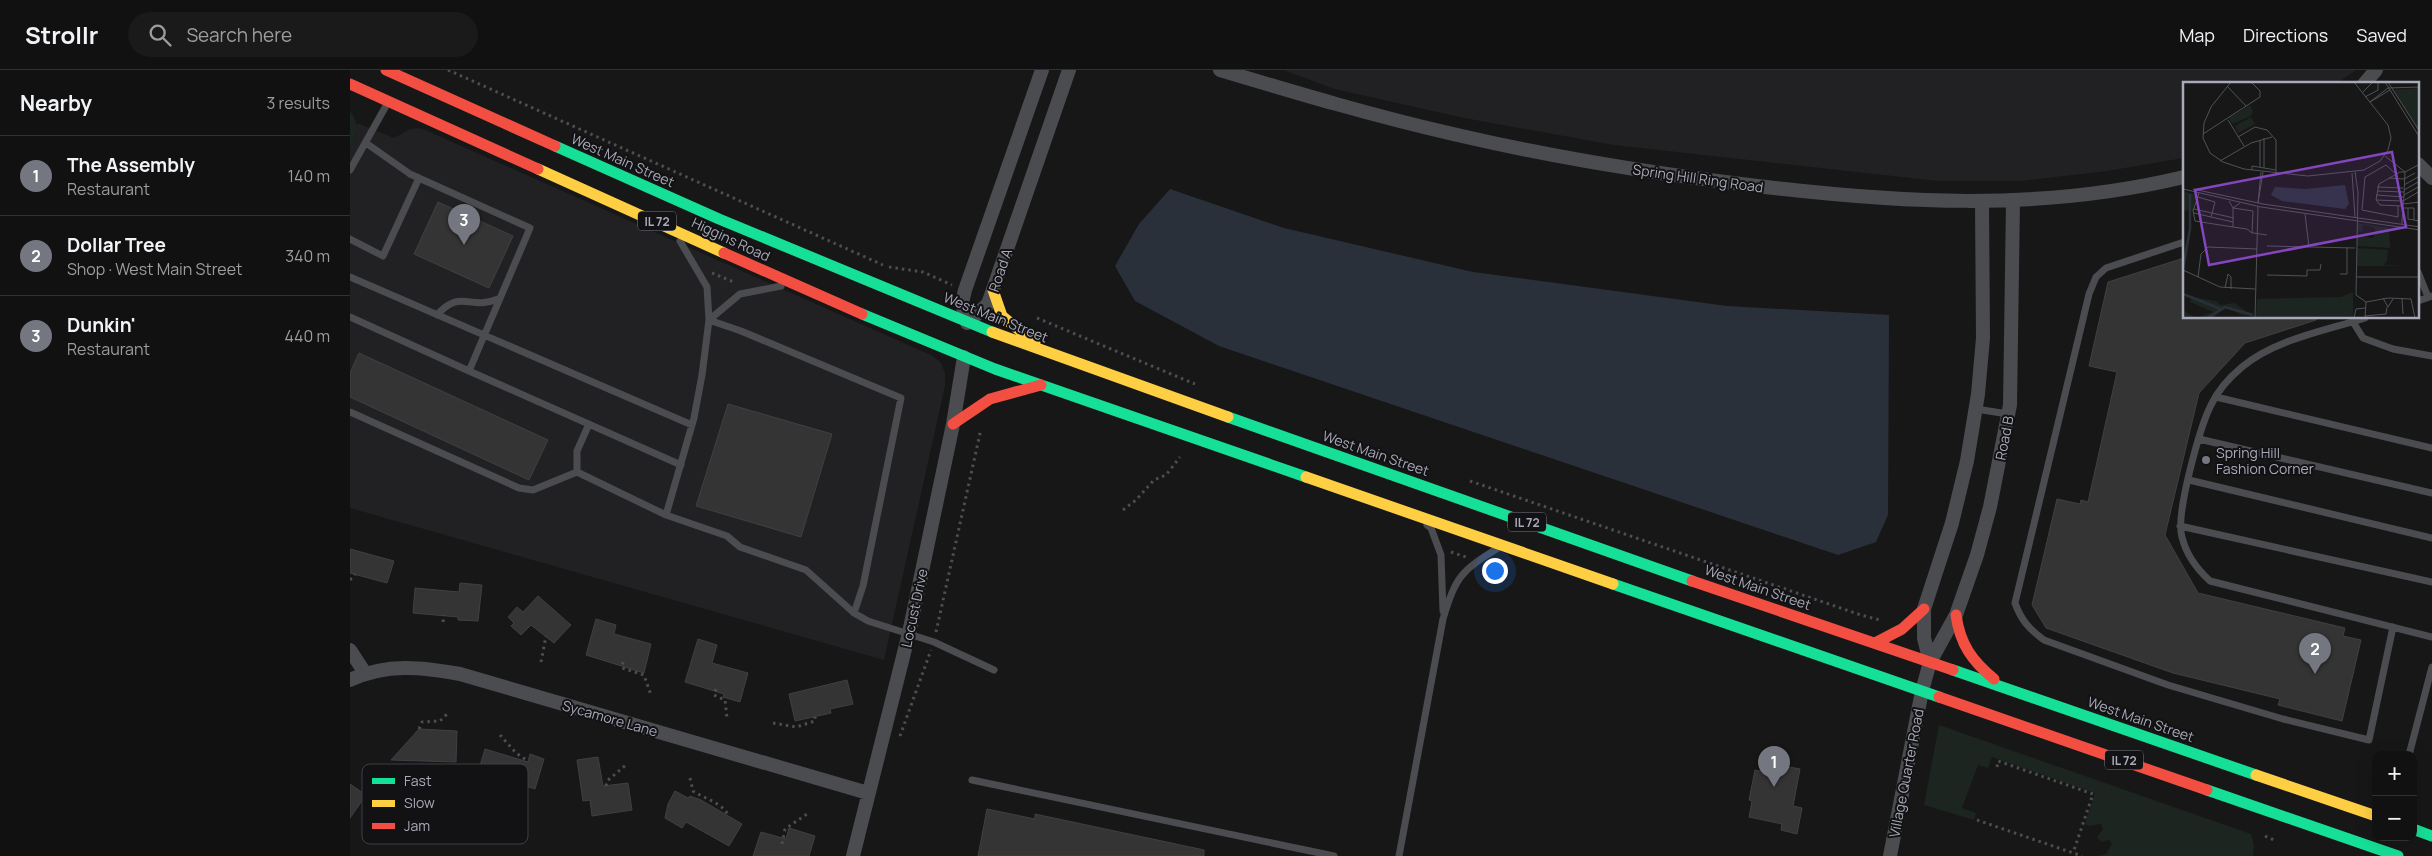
<!DOCTYPE html>
<html lang="en">
<head>
<meta charset="utf-8">
<style>
  :root { --surface:#111; --page:#1a1a1a; --text:#f1f3f6; --muted:#9c9d9f; --line:#303131; --accent:#757780 }
  body { margin:0; font-family:Manrope,sans-serif; background:var(--page); color:var(--text) }
  .controls { position:absolute; right:15px; bottom:15px; display:grid; overflow:hidden; border-radius:10px; box-shadow:0 5px 20px #0002 }
  .controls button { width:45px; height:45px; display:grid; place-items:center; padding:0; border:0; border-bottom:1px solid var(--line); background:var(--surface); color:var(--text); font:25px sans-serif }
  .you { position:absolute; left:1144px; top:500px; width:18px; height:18px; margin:-12px; border:4px solid #fff; border-radius:50%; background:#1a73e8; box-shadow:0 0 0 8px #1a73e833 }
  .badge { display:grid; place-items:center; width:32px; height:32px; border-radius:50%; background:var(--accent); color:#fff; font-size:16px; font-weight:700 }
  .pin { position:absolute; translate:-50% -41px; filter:drop-shadow(0 1px 2px #0008) }
  .pin::after { content:''; position:absolute; top:26px; width:18px; height:15px; background:inherit; clip-path:polygon(0 0,100% 0,50% 100%) }
  .list { margin:0; padding:0; list-style:none }
  h2 { display:flex; justify-content:space-between; align-items:center; height:65px; margin:0; padding:0 20px; font-size:21px }
  h2 small { font-size:16px; font-weight:400; color:var(--muted) }
  .list li { display:grid; grid-template-columns:32px 1fr auto; gap:15px; align-items:center; box-sizing:border-box; height:80px; padding:0 20px; border-top:1px solid var(--line) }
  .list b { display:block; font-size:19px; white-space:nowrap }
  .list p { margin:0; font-size:16px; white-space:nowrap; color:var(--muted) }
  .list em { font-size:16px; font-style:normal; color:var(--muted) }
  .icon { flex:none; width:28px; height:28px; fill:none; stroke:currentColor; stroke-width:2; stroke-linecap:round; stroke-linejoin:round }
  .map { position:relative; flex:none; width:2082px; height:786px; overflow:hidden }
  header { display:flex; align-items:center; gap:30px; box-sizing:border-box; height:70px; padding:0 25px; background:var(--surface); border-bottom:1px solid var(--line) }
  header strong { font-size:24px }
  nav { display:flex; gap:28px; margin-inline-start:auto; font-size:18px }
  .search { width:350px; height:45px; background:var(--page); display:flex; align-items:center; gap:12px; box-sizing:border-box; padding:0 18px; border-radius:28px; color:var(--muted); font-size:19px }
  main { display:flex }
  aside { flex:1; background:var(--surface) }
  .map>svg:first-child { display:block }
  .built { fill:#212123 }
  .green { fill:#1d2520 }
  .water { fill:#2a303a }
  .building { fill:#343435; stroke:#404043 }
  .lines { fill:none; stroke-linecap:round; stroke-linejoin:round }
  .path { stroke:#4d4d52; stroke-width:3; stroke-dasharray:2.5 4; stroke-linecap:butt }
  .lane { stroke:#4b4c50; stroke-width:7 }
  .street { stroke:#4b4c50; stroke-width:14 }
  .fast { stroke:#16e098; stroke-width:11 }
  .slow { stroke:#ffcf43; stroke-width:11 }
  .jam { stroke:#f24e42; stroke-width:11 }
  .poi-dot { fill:#757780; stroke:#121113; stroke-width:2 }
  .labels { text-anchor:middle; dominant-baseline:central; stroke-width:4; stroke-linejoin:round; paint-order:stroke }
  .shield { fill:#121113; stroke:#7b7c87; stroke-width:1 }
  .shield-label { font-size:12px; font-weight:bold; fill:#a8aab9 }
  .street-label { font-size:14px; fill:#a8aab9; stroke:#121113 }
  .poi-label { font-size:14px; fill:#a8aab9; stroke:#121113; text-anchor:start }
  .inset-river { fill:none; stroke:#2a303a; stroke-width:2.5 }
  .inset-road { fill:none; stroke:#515258; stroke-width:1 }
  .view { fill:#8445be; fill-opacity:0.15; stroke:#8445be; stroke-width:2.5 }
  .inset-edge { fill:none; stroke:#a8aab9; stroke-width:2.5 }
  .key { fill:#121113; stroke:#3f3f45; stroke-width:1 }
  .key-label { font-size:14px; fill:#a8aab9 }
</style>
</head>
<body>
<header>
<strong>Strollr</strong>
<div class="search"><svg class="icon" aria-label="search" viewBox="0 0 24 24"><circle cx="10" cy="10" r="6"/><path d="M15 15l6 6"/></svg>Search here</div>
<nav><a>Map</a><a>Directions</a><a>Saved</a></nav>
</header>
<main>
<aside>
<h2>Nearby<small>3 results</small></h2>
<ul class="list">
<li><span class="badge">1</span><div><b>The Assembly</b><p>Restaurant</p></div><em>140 m</em></li>
<li><span class="badge">2</span><div><b>Dollar Tree</b><p>Shop · West Main Street</p></div><em>340 m</em></li>
<li><span class="badge">3</span><div><b>Dunkin'</b><p>Restaurant</p></div><em>440 m</em></li>
</ul>
</aside>
<div class="map">
<svg width="2082" height="786" viewBox="0 0 2082 786">
  <rect width="100%" height="100%" fill="#171717"/>
  <path class="built" d="M933,0H2006L1986,14H1834V88L1757,101L1672,111H1588L1264,75L1114,48L985,19Z
    M7,53L44,68L58,60L66,58L73,59L583,286L591,293L595,303V316L534,590L0,438V78L7,65Z"/>
  <path class="green" d="M0,41C9,53 10,65 0,77Z
    M1589,655L1901,764L1904,775L1903,786H1747L1756,784L1762,774L1759,770L1751,772L1747,767L1753,759L1751,754L1739,756L1735,754L1745,723L1642,687L1638,698L1628,695L1612,738L1626,743L1624,750L1574,735Z"/>
  <path class="water" d="M820,119L934,158L1123,202L1377,236L1539,245L1538,445L1526,472L1488,485L869,276L785,231L765,196L789,154Z"/>
  <path class="building" d="M88,132L163,166L139,218L64,184Z
    M1834,188V248H1966V250L1895,273L1849,323L1815,465L1848,523L1995,558L1993,566L2011,570L1992,651L1928,635L1930,629L1823,603L1696,558L1682,535L1707,429L1730,434L1731,430L1738,432L1767,302L1739,296L1758,212Z
    M9,283L198,370L179,410L0,327V303Z
    M378,334L482,364L451,467L346,436Z
    M0,479L44,491L37,513L0,503Z
    M110,513L132,515L128,551L108,550V547L63,543L65,518L109,522Z
    M188,526L221,555L204,573L181,555L171,565L161,556L164,553L158,547L167,537L173,542Z
    M246,549L266,555L264,564L301,574L294,603L236,585Z
    M348,569L367,575L362,593L398,603L390,632L373,627L374,624L335,612Z
    M497,610L503,634L480,639L481,643L445,651L439,624Z
    M69,659L107,661L106,692L41,690Z
    M135,679L178,692L180,684L194,689L185,719L149,708L146,715L126,709Z
    M248,687L253,716L278,713L282,740L242,746L240,730L233,731L227,690Z
    M1423,694L1450,699L1443,736L1452,738L1447,764L1431,760L1432,754L1399,747L1402,731L1399,730L1405,700L1422,703Z
    M0,714L16,725L0,748Z
    M325,721L338,728L340,726L351,730L392,754L379,776L336,752L332,758L315,748L318,734Z
    M637,739L685,749V744L854,780V786H628Z
    M439,758L465,766L459,786H403L411,762L436,769Z"/>
  <g class="lines">
    <path class="path" d="M98,0L533,195
      M539,197L573,202L602,215
      M362,203L386,213
      M687,248L845,314
      M1120,411L1511,545L1530,550
      M773,440L786,430L804,410L816,405L830,387
      M1101,482L1116,487
      M1142,495L1155,498
      M0,510L5,504
      M93,552L94,545
      M586,562L631,359
      M191,592L196,566
      M273,592L272,598L294,605L301,625
      M366,619L364,625L375,630L377,648
      M423,653L446,657L465,651V647
      M69,659L72,652L90,651L98,643
      M150,665L166,683L178,691
      M550,666L581,580
      M1647,697L1648,691L1743,724L1723,783
      M340,708L343,721C353,728 375,734 378,746
      M256,716L257,711L276,695
      M1627,750L1732,786
      M1915,766L1926,771
      M432,774L435,759L457,744"/>
    <path class="lane" d="M16,73L60,104L180,158L119,301L331,395
      M0,100L37,34
      M0,169L33,186L69,108
      M330,171L357,217L359,250L390,224L431,216
      M1834,172L1756,198L1746,207L1739,224L1665,533C1671,550 1679,559 1694,570L1818,615L1933,649L2019,670L2043,557
      M2068,202L2078,227
      M0,207L342,355
      M2068,231L2082,226
      M87,245C111,218 119,241 148,229
      M0,247L119,301
      M2015,248C1975,261 1926,269 1892,297C1880,307 1868,320 1861,335C1850,357 1825,445 1832,467C1836,484 1848,500 1860,511L2082,567
      M2003,252L2013,268L2043,279L2082,286
      M1866,327L2082,378
      M1626,339L1658,344
      M0,342L169,418L183,420L227,402L316,445
      M1849,369L2082,423
      M227,402V381L239,354
      M1839,410L2082,468
      M1077,455L1081,458L1091,485L1093,541
      M1830,456L2082,512
      M504,543L513,516L551,328L391,261L359,250L352,305L344,348L316,445L377,466L390,477L456,500L504,543L518,551L584,572L644,600
      M2059,685L2082,597
      M622,710L984,786
      M1049,786L1093,549C1106,506 1111,501 1148,478"/>
    <path class="street" d="M692,0L615,220L612,233L617,253L638,234L719,0
      M870,0C947,23 1024,46 1103,64C1201,87 1300,103 1399,115C1547,133 1688,142 1834,107
      M2014,14L2026,0
      M2068,94L2082,108
      M0,580L15,603
      M1580,592L1574,568V539L1602,453L1617,391L1628,324L1633,268L1632,132
      M0,610C37,593 71,597 110,604L518,723
      M503,786L559,563L603,354L614,287
      M1540,786L1572,621L1580,592L1606,545L1627,485L1640,437L1660,335L1663,132"/>
    <path class="fast" d="M205,76L369,149L642,262
      M512,244L645,299L956,407
      M878,347L1342,511
      M1263,514L1589,627
      M1603,600L1906,705
      M1857,720L2048,786
      M2063,759L2082,766"/>
    <path class="slow" d="M188,99L374,183
      M643,220L652,246L685,273
      M642,262L878,347
      M956,407L1263,514
      M1906,705L2026,746"/>
    <path class="jam" d="M36,0L205,76
      M0,14L188,99
      M374,183L512,244
      M603,354L640,329L691,315
      M1342,511L1603,600
      M1606,545C1610,574 1622,591 1644,609
      M1525,573L1552,559L1574,539
      M1589,627L1857,720"/>
  </g>
  <circle class="poi-dot" cx="1856" cy="390" r="5"/>
  <g class="labels">
    <g class="shield">
      <rect x="288" y="141.5" width="38" height="19" rx="4"/>
      <rect x="1158" y="442.5" width="38" height="19" rx="4"/>
      <rect x="1755" y="680.5" width="38" height="19" rx="4"/>
    </g>
    <g class="shield-label">
      <text x="307" y="151">IL 72</text>
      <text x="1177" y="452">IL 72</text>
      <text x="1774" y="690">IL 72</text>
    </g>
    <g class="street-label">
      <text transform="translate(273 90) rotate(24)">West Main Street</text>
      <text transform="translate(1348 108) rotate(8)">Spring Hill Ring Road</text>
      <text transform="translate(381 169) rotate(25)">Higgins Road</text>
      <text transform="translate(650 200) rotate(-71)">Road A</text>
      <text transform="translate(646 247) rotate(22)">West Main Street</text>
      <text transform="translate(1654 368) rotate(-79)">Road B</text>
      <text transform="translate(1026 383) rotate(19)">West Main Street</text>
      <text transform="translate(1408 517) rotate(19)">West Main Street</text>
      <text transform="translate(564 538) rotate(-78)">Locust Drive</text>
      <text transform="translate(260 648) rotate(16)">Sycamore Lane</text>
      <text transform="translate(1791 649) rotate(19)">West Main Street</text>
      <text transform="translate(1556 703) rotate(-79)">Village Quarter Road</text>
    </g>
    <g class="poi-label">
      <text x="1866" y="382">Spring Hill<tspan x="1866" dy="16">Fashion Corner</tspan></text>
    </g>
  </g>
  <g transform="translate(1833 12)">
    <rect width="236" height="236" fill="#171717"/>
    <path d="M236,6V48L211,8ZM67,23L70,29L68,34L49,42L46,36ZM68,35L72,42L55,51L52,44ZM0,109L13,113L10,129L0,128ZM174,141L206,146L207,166L174,164V153L190,156L193,149L190,145L180,143L179,150L174,149ZM174,166L205,168L204,179L201,183L223,184H174ZM170,210V236H73L74,217L158,215ZM9,215L33,219L37,223L51,221L71,234L59,233L43,226L30,236H0V228L13,236L30,230L7,220Z" fill="#1d2520"/>
    <path d="M162,103L166,122L162,127L99,119L88,113L92,105L122,107Z" fill="#2a303a"/>
    <path class="inset-river" d="M0,187L7,147V112M0,212L38,227M24,236L42,225L70,233"/>
    <path class="inset-road" d="M48,0L28,25L21,41L20,56L27,71L40,80L61,87L125,94L181,88L197,79L205,68L208,56L205,43L171,0M202,0L237,56M205,0L237,50M44,4L63,24M179,11L190,0M182,15L195,8V0M187,20L205,6L237,5M187,20L207,8M45,38L61,64M20,52L77,15V9L68,0M55,55L72,45L84,48L93,58V92M202,74L222,90L237,82M37,79L68,61L89,55M77,85V58M81,86V56M69,88V84L93,88M172,90L175,110L173,213L183,220L205,216L228,217L232,236M169,91L172,135M213,92L203,83L182,95L179,128L215,135V124M206,96L221,97L232,91M221,103L235,95M194,105L220,106M0,107L78,125L237,148M10,107L80,122L237,145M221,108L237,99M194,109L221,110M16,111L10,129L12,139L50,145M193,113L221,115M221,113L237,104M15,115L32,120L28,135L50,140M193,118L220,119L237,109M46,119L50,126L57,121M75,121L78,90M75,121L80,90M220,122L237,120M220,126H231V138M225,126V137L237,139M11,127L51,136M11,131L28,135M122,132L126,165M219,142V140L220,124L221,115V113L222,90H217L196,102L193,118L197,123L220,124M69,151L70,129L50,126V145L64,147L69,151H71L84,153M84,164L172,166M0,188L37,205L72,207M157,192H164V166M84,193L124,194V188H137L138,182M15,195L18,172L25,165L74,167M173,195H237M42,206L45,192L48,195V207M200,216L205,225L210,217M219,217L220,232M182,234L203,232L204,225M72,236L75,124M171,236L173,227L182,226M182,236L183,220"/>
    <path class="view" d="M209,70L223,145L26,183L12,108Z"/>
    <rect width="236" height="236" class="inset-edge"/>
  </g>
  <rect x="12" y="694" width="166" height="80" rx="8" class="key"/>
  <rect x="22" y="708" width="23" height="6" fill="#16e098"/>
  <rect x="22" y="730" width="23" height="7" fill="#ffcf43"/>
  <rect x="22" y="753" width="23" height="6" fill="#f24e42"/>
  <g class="key-label">
    <text x="54" y="716">Fast</text>
    <text x="54" y="738">Slow</text>
    <text x="54" y="761">Jam</text>
  </g>
</svg>
<div class="controls">
<button>+</button>
<button>−</button>
</div>
<div class="you"></div>
<div class="pin badge" style="left:1424px;top:717px">1</div>
<div class="pin badge" style="left:1965px;top:604px">2</div>
<div class="pin badge" style="left:114px;top:175px">3</div>
</div>
</main>
</body>
</html>
